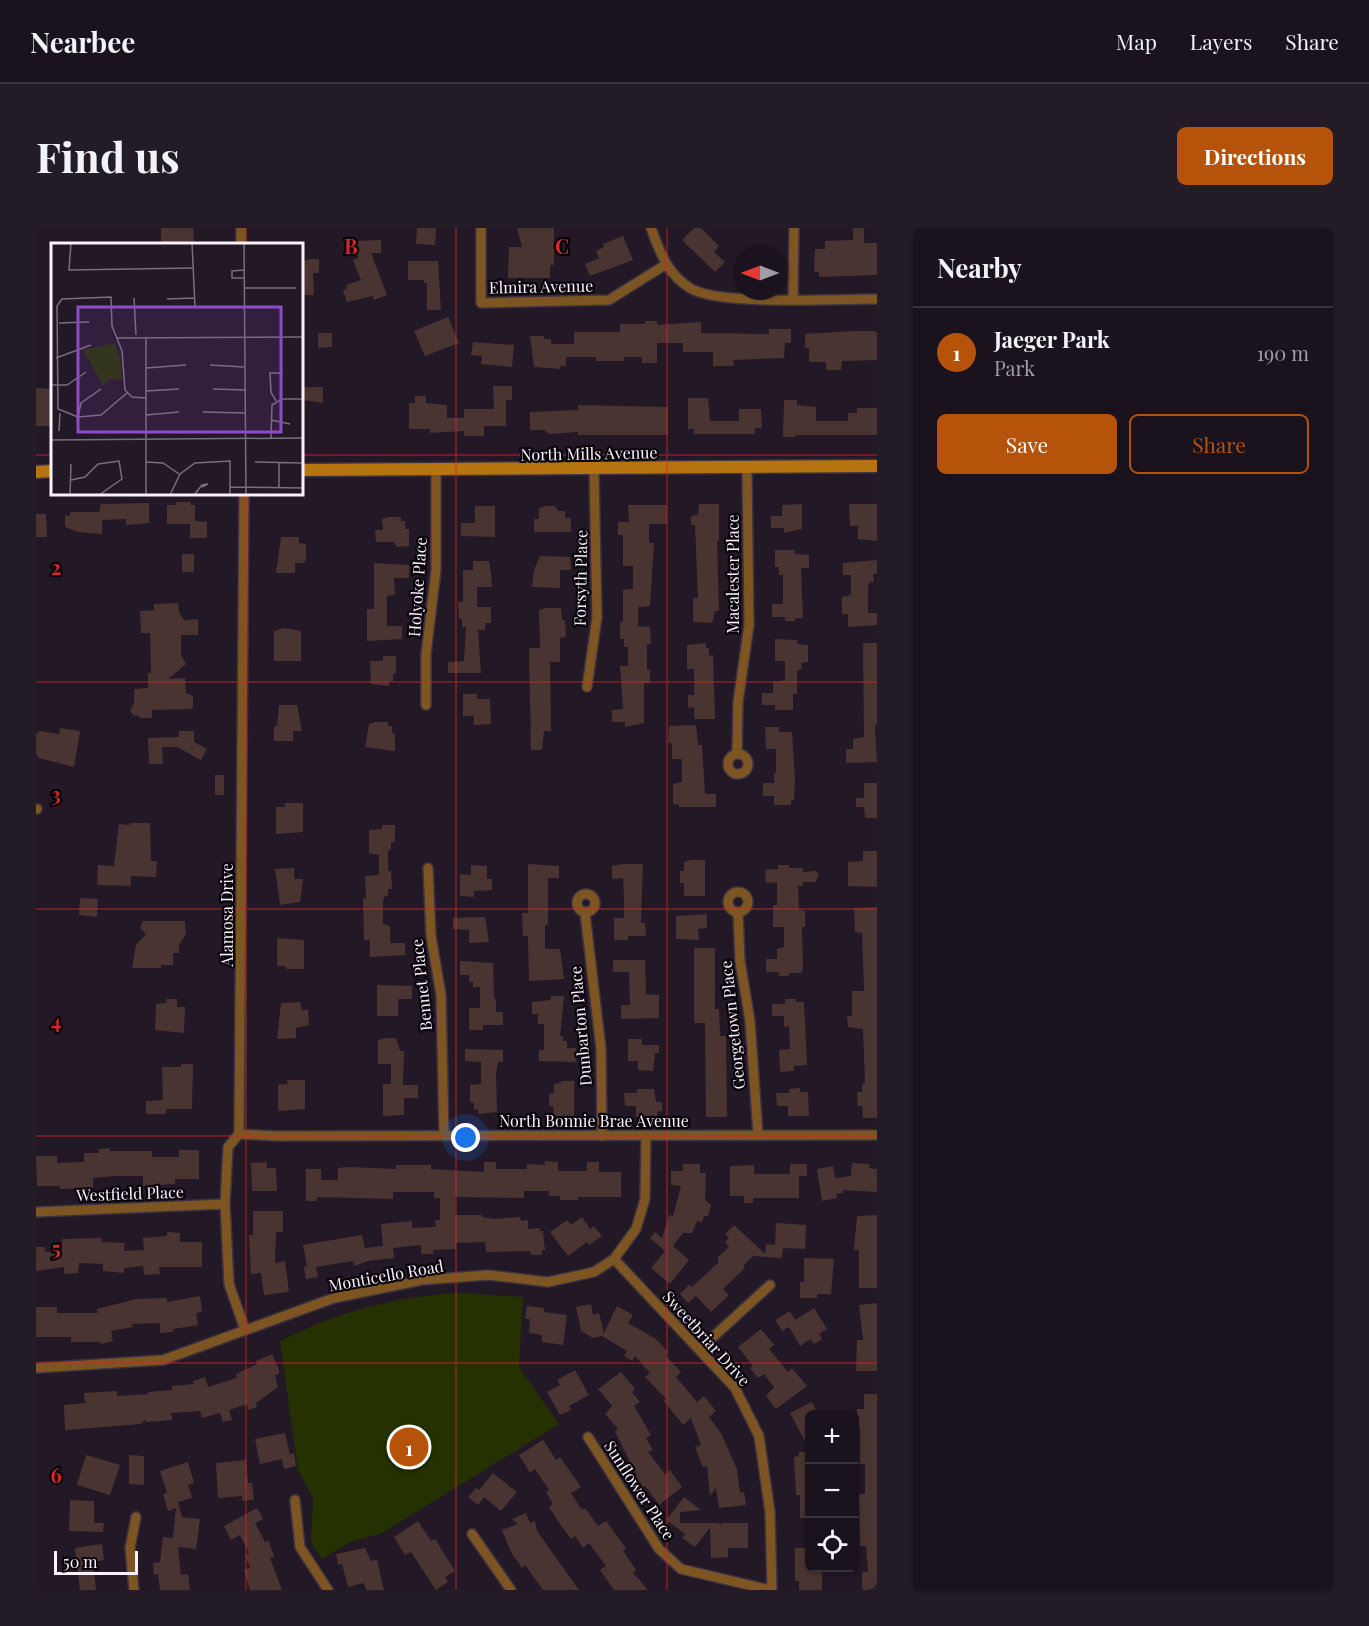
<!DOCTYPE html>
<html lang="en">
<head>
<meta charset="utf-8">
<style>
  :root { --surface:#1a121c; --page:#231b25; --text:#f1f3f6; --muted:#9f9ea3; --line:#38323b; --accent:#b45309 }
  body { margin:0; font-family:"Playfair Display",serif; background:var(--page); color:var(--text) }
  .controls { position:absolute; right:18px; bottom:18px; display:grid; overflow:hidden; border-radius:9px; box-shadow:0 2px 4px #0004 }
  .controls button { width:54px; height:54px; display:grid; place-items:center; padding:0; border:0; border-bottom:2px solid var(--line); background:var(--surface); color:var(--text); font:30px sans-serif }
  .compass { position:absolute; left:697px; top:18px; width:54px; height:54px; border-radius:50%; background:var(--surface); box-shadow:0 2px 4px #0004; rotate:270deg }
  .scale { position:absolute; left:18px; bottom:15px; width:84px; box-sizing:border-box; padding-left:6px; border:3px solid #f9f1fb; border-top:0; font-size:16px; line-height:21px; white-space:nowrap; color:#f9f1fb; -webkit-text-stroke:4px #09050b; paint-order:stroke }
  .you { position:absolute; left:430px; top:910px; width:21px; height:21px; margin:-15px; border:4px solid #fff; border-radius:50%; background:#1a73e8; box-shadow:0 0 0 9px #1a73e833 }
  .badge { display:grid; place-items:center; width:39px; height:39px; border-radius:50%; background:var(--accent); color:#fff; font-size:20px; font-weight:700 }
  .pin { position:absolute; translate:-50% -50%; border:3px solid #fff; box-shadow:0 2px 6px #0006 }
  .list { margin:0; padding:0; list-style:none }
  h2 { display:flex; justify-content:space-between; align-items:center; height:78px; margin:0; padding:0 24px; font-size:26px }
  h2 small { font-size:20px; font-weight:400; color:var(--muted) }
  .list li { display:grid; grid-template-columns:39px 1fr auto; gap:18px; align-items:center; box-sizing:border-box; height:90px; padding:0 24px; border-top:2px solid var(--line) }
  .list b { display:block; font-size:22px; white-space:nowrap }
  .list p { margin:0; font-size:20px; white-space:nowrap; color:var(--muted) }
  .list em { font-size:20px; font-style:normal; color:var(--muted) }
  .actions { display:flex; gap:12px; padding:18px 24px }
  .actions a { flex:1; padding:14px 0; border:2px solid var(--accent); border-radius:9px; text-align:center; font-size:21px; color:var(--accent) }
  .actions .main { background:var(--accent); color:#fff }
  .icon { flex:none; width:33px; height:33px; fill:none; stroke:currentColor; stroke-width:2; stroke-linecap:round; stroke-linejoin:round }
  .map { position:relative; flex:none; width:841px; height:1362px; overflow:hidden; border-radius:9px }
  header { display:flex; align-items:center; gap:36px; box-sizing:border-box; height:84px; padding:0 30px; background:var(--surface); border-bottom:2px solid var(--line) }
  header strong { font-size:28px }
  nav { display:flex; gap:33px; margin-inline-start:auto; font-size:21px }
  .intro { display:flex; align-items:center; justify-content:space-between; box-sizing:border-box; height:144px; padding:0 36px }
  h1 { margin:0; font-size:42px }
  .button { padding:15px 27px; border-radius:9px; background:var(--accent); color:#fff; font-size:21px; font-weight:700 }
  main { display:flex; gap:36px; padding:0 36px }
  aside { flex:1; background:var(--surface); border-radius:9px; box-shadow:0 2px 4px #0004 }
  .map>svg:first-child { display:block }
  .green { fill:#253200 }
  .building { fill:#4a3432 }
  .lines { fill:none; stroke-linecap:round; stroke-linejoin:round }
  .street-casing { stroke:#3d3240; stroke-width:12 }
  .secondary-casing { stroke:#3d3240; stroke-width:15 }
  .street { stroke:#7d5522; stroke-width:9 }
  .secondary { stroke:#b57410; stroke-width:12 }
  .grid { fill:none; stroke:#d62828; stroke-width:1.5; stroke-opacity:0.55 }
  .labels { text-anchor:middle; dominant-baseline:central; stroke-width:4.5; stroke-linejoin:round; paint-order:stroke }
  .street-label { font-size:16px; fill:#f9f1fb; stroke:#09050b }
  .inset-road { fill:none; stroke:#796f7b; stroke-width:1.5 }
  .view { fill:#8e4ac8; fill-opacity:0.15; stroke:#8e4ac8; stroke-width:3 }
  .inset-edge { fill:none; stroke:#f9f1fb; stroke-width:3 }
  .grid-label { font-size:20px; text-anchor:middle; font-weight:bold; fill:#d62828; stroke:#09050b; stroke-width:4.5; stroke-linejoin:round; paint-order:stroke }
</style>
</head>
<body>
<header>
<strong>Nearbee</strong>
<nav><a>Map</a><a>Layers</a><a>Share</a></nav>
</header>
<div class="intro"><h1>Find us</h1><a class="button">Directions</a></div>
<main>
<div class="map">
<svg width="841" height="1362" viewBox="0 0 841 1362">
  <rect width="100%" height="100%" fill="#231826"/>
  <path class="green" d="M424,1065L487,1069L483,1139L523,1196L346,1305L312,1315L286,1331L275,1314L277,1271L262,1242L244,1113C302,1084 360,1068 424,1065Z"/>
  <path class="building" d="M125,0H157L158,16H125Z
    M381,0H400L399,17L380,16Z
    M481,0H518V37H514V50H472L473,19H486Z
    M658,0H665L683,18L678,24L689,34L679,44L646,12Z
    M817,0H828V15H841V47L783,49V44H778L779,21H789V13L817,12Z
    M587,8L597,32L554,48L549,36L563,30L560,23L568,19L567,16Z
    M345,12V25H335L351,67L338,72L337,68L311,74L307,62L311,61L310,57L325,52L317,32L322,30L321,13Z
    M275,31H283V45H277L278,67H267L266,33Z
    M372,33H402L405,82H391V55H388V52H372Z
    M412,89L423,115L389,128L378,103Z
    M609,93H621V97L665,94V105L733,106V101H755V115H749L748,130L697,132L698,138H677V124H647V115H621V135H606V129H588V133H560V129H530V138H524L525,141L498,139L494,108H508V111H515V116H538V104H584V96H609Z
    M817,103H839L841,105V132L806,133L805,142H790V134H773V120H769V106Z
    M282,105H296V119L282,120Z
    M437,114L478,117L476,139L445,136L446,128L435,127Z
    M457,158H476V172H470V198H448V208H428V203L394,205V201H373V175H379V168H390V175L411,177V190H428V181H458Z
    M266,159H287V175L266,172Z
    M0,160L15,161V198H0Z
    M652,170H672L674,193H703V181H725L726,200H719V206H658V201H652Z
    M748,172H761V177L780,179V193H812V185H821V180H841V207H759V209H747Z
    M542,177L632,179V207H542V204L514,206L508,202H494V184L542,182Z
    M140,274H155V277H159V293L171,294V310H154V296H131V277H140Z
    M113,275V295L90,297V291L66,292V306L42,304L29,299V287L34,288V284H63L65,276Z
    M663,276H683V313H681L683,383H679L676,395L657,394V370H662L659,297H655V288L662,287Z
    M766,276V301L748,305V300H735V288H746V277Z
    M813,276H841V313L822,311V298H814Z
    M592,277H631V296H613V315H618L614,378L602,379V398L614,399L615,416H611V442H614V455H608V495L589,499V494H576V482L587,481L584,438H592V419H588V411H584V394H587V362L597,361V338H587V307H582V294H593Z
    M439,278H459V309L425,308V295H439Z
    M510,278H519L522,283H529V290H535V304H498V291H503V280Z
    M0,286H10L11,309H0Z
    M353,289H365V293H369V301H373V318L361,319L358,314H340L339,302H347L346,291Z
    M245,309H263V315L270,316V331L268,335H259V345H240Z
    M739,322H759V326L773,327V340H765L767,390H759V393H749V389H736V376H747V347H743V339H739Z
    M146,326H158V344H146Z
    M504,328L534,329L535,342H524V360L496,359L498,342Z
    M841,332V346H837L838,354H834L832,358V385H841V397L812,399V386H806V369L815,367V347H807V335Z
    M437,333H453L455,346L456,359H441V379H455V395H449V402H442L445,445H412V434L428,433L430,399H426V391H423L422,374H427V342H437Z
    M338,335L373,337V350H358L359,367L351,368V398H366V411L331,413V381H338Z
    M142,375L143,384L148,392L162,391V407H145V427L150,436L132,451L149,450L150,465L157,468V479L155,481L116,482V490H103V487L98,488L94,483L98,475V461L112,460V445H115L114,405H105L104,383L118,382V376Z
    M510,380H525L526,392H529L530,409L524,410V434H514L515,503H508L506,522H495L493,420H504L503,382Z
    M248,400L265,403V433H238V403Z
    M739,411L761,412V416L772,417V434L765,435L766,441L761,443V466H757V482H739V477H726V465H737V454L749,452V433H739Z
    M670,415V420H673V428L677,427L679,491H658V479L652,480V467H658V441H651V417Z
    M827,415H841V497H839L841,534L810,535V521H817V511L828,509Z
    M347,428H360V445L357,446V453H353V458L335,456L334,433H347Z
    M427,466H441V471H454L455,496L438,497V488H427Z
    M243,477H261L266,503H257V513H238V498H241Z
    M340,494H352V498H356V505L359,506V523L329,519L333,496Z
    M660,497L662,517H666L669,566H680V579H643V577L637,576V556L646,554V531H636V516L632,514L633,498Z
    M729,499H743V504H756L759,552L758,572H755V577H738V568H727V555H738V545H740V521H730Z
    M24,500L44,503L38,539L3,530L0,526V506L4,503L23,506Z
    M143,503H158V514L171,521L165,532L141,519H126L127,536H113L112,510L143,509Z
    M179,547H188V567H179Z
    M828,555H841V590H829L828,579H820V570H828Z
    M249,575H267V604L240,606V579H249Z
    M94,595H114L115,633H121L120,649L95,648V658L61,657L62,637L78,638L83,596L94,597Z
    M346,597H359V614H355V622H352V643H355L356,661H352V668H349L347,673V696L354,698V715H369V727L334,729V712H328L327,670H330L329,648L343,647V627L333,625V602L346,601Z
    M827,623H841V659L812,658V634L827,633Z
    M655,632H669V668H648V655H644V643H648V634Z
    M492,636L523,638V650H512V697H509V721H524L528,751L493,753L492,708H487L486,685H492Z
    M587,636H607L605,695H609L610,708H592V712H578V690H588V668L587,650L576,651V638Z
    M435,637L451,638V651H456V662L438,663V669L424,668V646L435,647Z
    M742,637H753V640H767V644L780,643L783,646L780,654H767V658H762L763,682L769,683V699H766L767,740L765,745H753V748H743V744H730V731H741V721L748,719V699H737V677H741V654L730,655L729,642L742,641Z
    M258,640V651H267L264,674L244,677L239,641Z
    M44,670L62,671L61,689L43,687Z
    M841,679V890H827L826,878H822L821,864H826V856L829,855L827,801L812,799L811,788H816V763H828L826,705L819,704L818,680Z
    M671,686V700L662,701L663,712L640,711V688Z
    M449,689L453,714L433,715V702L417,701V690Z
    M107,693H149L150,706L143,717V725H137V737H125V740H96L100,717L110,706L104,700Z
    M241,710L268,712V741H250V738H241Z
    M658,720H679V781H683L684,808H690L691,889H670L669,795H658Z
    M577,732H609L610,766L623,767V790L585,791V777H594L593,744H577Z
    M424,733L457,735L458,771H460V784H467V797H447V802H433V780H444V759H437V754H433V747H424Z
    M341,757L376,758V771H362V788H341Z
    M515,768H528L524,808H527V813H531V820H540V834L503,833V822H508V796H502V786H496V774L515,772Z
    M130,771H141V779H149L148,805L119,802L120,776L130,775Z
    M749,771H760V774H768L771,837L758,838V843L744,844L743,822L754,821L753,798L748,799V788H736V776H749Z
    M264,774L266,782H272L273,797L260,800V810L241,811L245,775Z
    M349,810H360L364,823H368L367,857H382V870H368V887L347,888V856H355V836H342V812Z
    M592,811H606V817H623V825H619L617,843L602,842V833H592Z
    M429,821L467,822V834H462L460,846L461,884L442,886V881L438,882V875L434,874V857L445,856V834L429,833Z
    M145,836H157L156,881H130V886H110V873L127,872L126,839H145Z
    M251,852H269V881L242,883V857L252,856Z
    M525,853H538V890H518L517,878H513V866L518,865V856L525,855Z
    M764,860V864H772L773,888H752V878H741L740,865H753V861Z
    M601,861H618L620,874H626V883L621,884V889H600V878H589L588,865H601Z
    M74,920V923H116V929H143V922H163V951H139V956L107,958V948H79L57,950V960L24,961V958H1L0,928H21V935L48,934V925H63V921Z
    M509,933L522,934V943H551V934H563V944H585V969H542V972H524V968H513V963H488V970L419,969V987H446V989L458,991L484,989L485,993L492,992V1001L504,1000V1003H507L509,1022H506V1027H495L494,1023L450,1024L449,1014L420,1015V1021L397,1022V1026H385V1017L357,1020L358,1030L332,1033L318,1038L317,1033L280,1039L282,1049L270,1051L268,1039L271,1038L267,1017L326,1007L329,1020L347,1018L345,996L376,993V1000L400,999L399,992H404V970H398V964H357V971L281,969V973H270V941H285V952H302V940L314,939L360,941V937H395V941L448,944V934H460V941H491V936L509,937Z
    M231,934V940H240L241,963H216L215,935Z
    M816,935L834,936L833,940L841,941V964L807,962V965L800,966L801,970L786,973L781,941L797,938L799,950L815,948Z
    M647,936H664V945H670L669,972L675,977L672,988H668L666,994L661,993L656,1005H647L637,1018L653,1032L634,1056L615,1040L629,1023L614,1010L619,1004L626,1010L633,987L637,988L645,958L635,957V943H647Z
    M754,936H771V948H763V970H717V975H708V968H694V938L718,937V946H754Z
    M217,983H247V1004H240L239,1035L249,1033L253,1064L228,1067L225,1045L215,1046L213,1007H217Z
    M841,987V1060H823V1022H818L821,988Z
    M546,989L554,1001L558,998L566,1008L553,1017L551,1014L532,1028L514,1004L531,992L535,997Z
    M740,995L770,997L769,1021L747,1020L746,1030L717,1028L707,1038L709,1040L687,1061L693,1067L675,1084L660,1068L652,1075L644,1066L653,1057L656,1059L682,1035V1029L693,1019L689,1014L693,1010L689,1006L698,997L729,1026L730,1016L739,1017Z
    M131,1004L144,1005V1014H166V1039H123L124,1046L108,1047L107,1038L88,1040V1045L67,1043V1036L43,1035L42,1045L28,1046V1039L0,1043V1019H9V1024L26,1023V1011L66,1010L65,1014L89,1015L88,1023L108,1022L107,1010L131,1008Z
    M768,1030L798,1031L795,1066H781V1070H764V1054H768Z
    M164,1068L166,1084L160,1085L162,1097L137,1101V1104L124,1105V1095L96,1096L97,1099L75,1103L77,1113L65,1116L64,1114H35V1109H0V1079H21V1085H62L61,1081L101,1071L131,1070V1074Z
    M841,1075V1143H820L821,1112H827L823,1077Z
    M555,1076L557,1087L563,1085L568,1105L581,1078L597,1087L592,1095L620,1111L632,1124L629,1127L645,1144L640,1149L661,1174L668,1168L680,1183L673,1189L685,1205L701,1241L704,1265L708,1264L710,1277L683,1280L680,1260L674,1268L671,1238L667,1239L659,1219L665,1217L655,1190L647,1197L628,1173L630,1171L609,1149L614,1145L599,1128L596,1133L588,1128L591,1123L566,1108L557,1110L545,1103L540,1079Z
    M491,1078L508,1080V1084L531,1087L527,1117L506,1114V1107L493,1105L494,1091H489Z
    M778,1080L791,1101L783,1106L786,1111L778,1116L775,1111L764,1118L753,1099L746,1103L739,1092L754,1083L759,1092Z
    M725,1101L738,1117L733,1121L752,1144L756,1140L771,1158L740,1181L730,1168L738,1159L728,1146L722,1150L714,1140L717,1138L702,1119Z
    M236,1126L243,1141V1146L239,1147L242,1159L220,1175L221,1179L213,1182L211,1176L193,1182L196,1192L187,1194L184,1185L166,1190L164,1183L135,1185L136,1192L110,1194L109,1192L105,1196L29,1202L28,1177L49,1175L48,1165L81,1163V1168L112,1166V1164L136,1162V1158L158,1156L157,1153L169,1149L172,1159L201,1150L200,1146L221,1136L220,1133Z
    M539,1142L553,1167L533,1178L535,1182L524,1187L511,1164L524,1157L521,1152Z
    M585,1144L599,1161L596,1164L604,1174L598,1178L615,1207L610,1210L617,1222L612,1224L629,1246L634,1242L646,1259L623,1277L609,1258L605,1261L598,1251L601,1248L579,1203L582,1201L569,1186L576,1178L562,1161Z
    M828,1166H841V1362H827L826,1359V1344H832L830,1318H824L823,1266H829V1236H824V1201H821V1181H828Z
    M776,1174L782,1186H774V1223L754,1185Z
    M249,1205L254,1226L258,1225L260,1238L248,1241L246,1231L224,1236L219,1211Z
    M507,1212L520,1232L524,1229L545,1259L535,1265L546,1282L549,1280L562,1298L570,1293L590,1320L587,1323L600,1342L597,1345L612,1362H578L564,1342L570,1338L553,1315L547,1320L539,1308L535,1311L526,1299L513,1279L517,1276L510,1264L513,1262L499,1241L494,1245L483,1227Z
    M763,1224H774V1290H764V1267H760L758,1229L763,1228Z
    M50,1227L84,1237L74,1267L41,1257Z
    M93,1227L108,1228V1257L93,1256Z
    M210,1232L212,1255H216L218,1272L206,1273V1268L182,1270L180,1235Z
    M152,1234L158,1255L152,1257L156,1270L142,1274L146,1289L164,1291L160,1321L142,1319L145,1347L152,1346L154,1362H124L122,1346L118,1347L117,1335L124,1334L127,1309L137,1310L140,1280L132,1283L127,1266L131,1265L124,1243Z
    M457,1245L481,1264L465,1283L448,1269L442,1277L432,1269L440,1260L443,1262Z
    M648,1269L665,1282L644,1284V1295H682L685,1297V1295H712V1320H692V1329L675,1330L674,1300L659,1319L646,1310L649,1306L630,1292Z
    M34,1272L58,1273V1295H68L67,1304L33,1303Z
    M221,1280L227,1291L219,1295L229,1314L233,1313L238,1329L234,1330L246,1362H214L208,1342L214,1340L209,1327L213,1325L204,1307L195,1312L188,1298Z
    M490,1285L494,1295L499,1293L501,1303L543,1362H507L489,1337L486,1340L476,1326L466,1302L482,1296L476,1291Z
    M382,1293L395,1313L399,1311L419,1343L409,1349L412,1354L400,1362L375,1324L369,1327L358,1309Z
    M66,1316L68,1332L57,1334L60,1362H44L39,1320Z
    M329,1320L335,1333L341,1332L348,1362H330L328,1355L312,1359L306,1336L302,1337L300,1326Z
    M759,1320H774V1341H786V1362H763V1353H759Z"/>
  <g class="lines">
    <defs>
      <path id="street" d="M205,0V16
        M445,0V75L573,72L629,37
        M615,0C624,24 631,46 654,60C681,78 804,71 841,71
        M757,72L758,0
        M208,266L203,906L192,919L189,976L193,1056L209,1102
        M551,459L561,389L558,242
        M390,477V426L400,342V243
        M692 536a10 10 0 1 1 20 0a10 10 0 1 1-20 0Z
        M701,526L702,474L713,397L711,239
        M0,581H1
        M392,640L395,708L405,767L408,908
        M692 674a10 10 0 1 1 20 0a10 10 0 1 1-20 0Z
        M541 675a9 9 0 1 1 18 0a9 9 0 1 1-18 0Z
        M549,685L565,821L566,908
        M702,685L704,733L714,793L722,906
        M203,906L241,908L841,907
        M0,984L189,976
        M578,1031L699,1160L723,1208L734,1284L736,1362
        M664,1121L734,1057
        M0,1140L127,1132L298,1070L386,1052L452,1047L512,1054L558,1044L578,1031L600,1001L609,971L610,907
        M552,1209L623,1321L645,1341L734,1362
        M259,1272L264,1319L292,1362
        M436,1306L475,1362
        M98,1362L94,1320L100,1289"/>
      <path id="secondary" d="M266,242L841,238
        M0,244L16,243"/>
    </defs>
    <use href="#street" class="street-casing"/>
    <use href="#secondary" class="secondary-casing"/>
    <use href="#street" class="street"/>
    <use href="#secondary" class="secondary"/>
  </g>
  <path class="grid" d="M210,0V16M420,0V1362M631,0V1362M0,227H16M266,227H841M210,266V1362M0,454H841M0,681H841M0,908H841M0,1135H841"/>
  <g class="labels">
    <g class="street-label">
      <text transform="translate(505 58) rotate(-1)">Elmira Avenue</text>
      <text transform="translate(553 225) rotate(-1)">North Mills Avenue</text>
      <text transform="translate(696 346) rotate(-90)">Macalester Place</text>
      <text transform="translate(544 350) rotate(-89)">Forsyth Place</text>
      <text transform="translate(381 359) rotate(-86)">Holyoke Place</text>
      <text transform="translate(190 687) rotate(-90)">Alamosa Drive</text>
      <text transform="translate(385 757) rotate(-96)">Bennet Place</text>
      <text transform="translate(696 797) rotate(-96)">Georgetown Place</text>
      <text transform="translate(544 798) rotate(-95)">Dunbarton Place</text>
      <text x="558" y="892">North Bonnie Brae Avenue</text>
      <text transform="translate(94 965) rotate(-2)">Westfield Place</text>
      <text transform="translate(350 1047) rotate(-10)">Monticello Road</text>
      <text transform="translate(671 1110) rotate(48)">Sweetbriar Drive</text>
      <text transform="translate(604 1262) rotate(57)">Sunflower Place</text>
    </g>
  </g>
  <g transform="translate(15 15)">
    <rect width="252" height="252" fill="#231826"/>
    <path d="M64,100L70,118L71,137L60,136L52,142L32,107Z" fill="#253200"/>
    <path class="inset-road" d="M20,0L18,27L143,25M141,0L144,64M193,0L195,252M193,27L181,28V35H193M194,45H245M83,55L85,92M116,56L144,55M8,80L38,79M66,95L252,94M5,115L40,102M159,122L193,124M95,125L135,122M0,142H16L35,129M162,146L194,147M95,148L128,146M76,150L50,172L27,174L7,166L6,63L11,56L60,54L61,83L71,108L74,147L81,154L95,155M225,158L220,149L219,130H232M152,169L195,170M95,172L128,169M27,174L30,160L50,146M220,177L239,181M8,188L9,170M220,195L221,162L231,156H252M0,197L252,195M95,219L112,220L128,231M204,219L252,220M20,237L34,234L47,221L68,218L71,236L48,252M179,244L252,245M228,245V220M19,252L20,221M95,252V94M119,252L129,231L144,220L179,218V252M143,252L151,242L157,241L151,244"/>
    <path class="view" d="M27,64H230V189H27Z"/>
    <rect width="252" height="252" class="inset-edge"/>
  </g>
  <g class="grid-label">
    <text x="315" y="26">B</text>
    <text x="526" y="26">C</text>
    <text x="20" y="347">2</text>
    <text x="20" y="574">3</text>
    <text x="20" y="801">4</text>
    <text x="20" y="1028">5</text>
    <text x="20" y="1255">6</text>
  </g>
</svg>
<div class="controls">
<button>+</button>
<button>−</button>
<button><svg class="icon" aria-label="locate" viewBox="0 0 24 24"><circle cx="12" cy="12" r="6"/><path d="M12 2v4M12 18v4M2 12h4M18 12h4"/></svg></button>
</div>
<svg class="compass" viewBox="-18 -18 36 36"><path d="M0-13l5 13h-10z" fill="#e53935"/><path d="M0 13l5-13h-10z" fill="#9f9ea3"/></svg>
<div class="scale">50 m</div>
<div class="you"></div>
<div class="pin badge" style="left:373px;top:1219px">1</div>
</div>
<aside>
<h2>Nearby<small></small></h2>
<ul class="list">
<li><span class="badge">1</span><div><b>Jaeger Park</b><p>Park</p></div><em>190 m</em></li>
</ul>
<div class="actions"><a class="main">Save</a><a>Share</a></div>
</aside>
</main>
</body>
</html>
